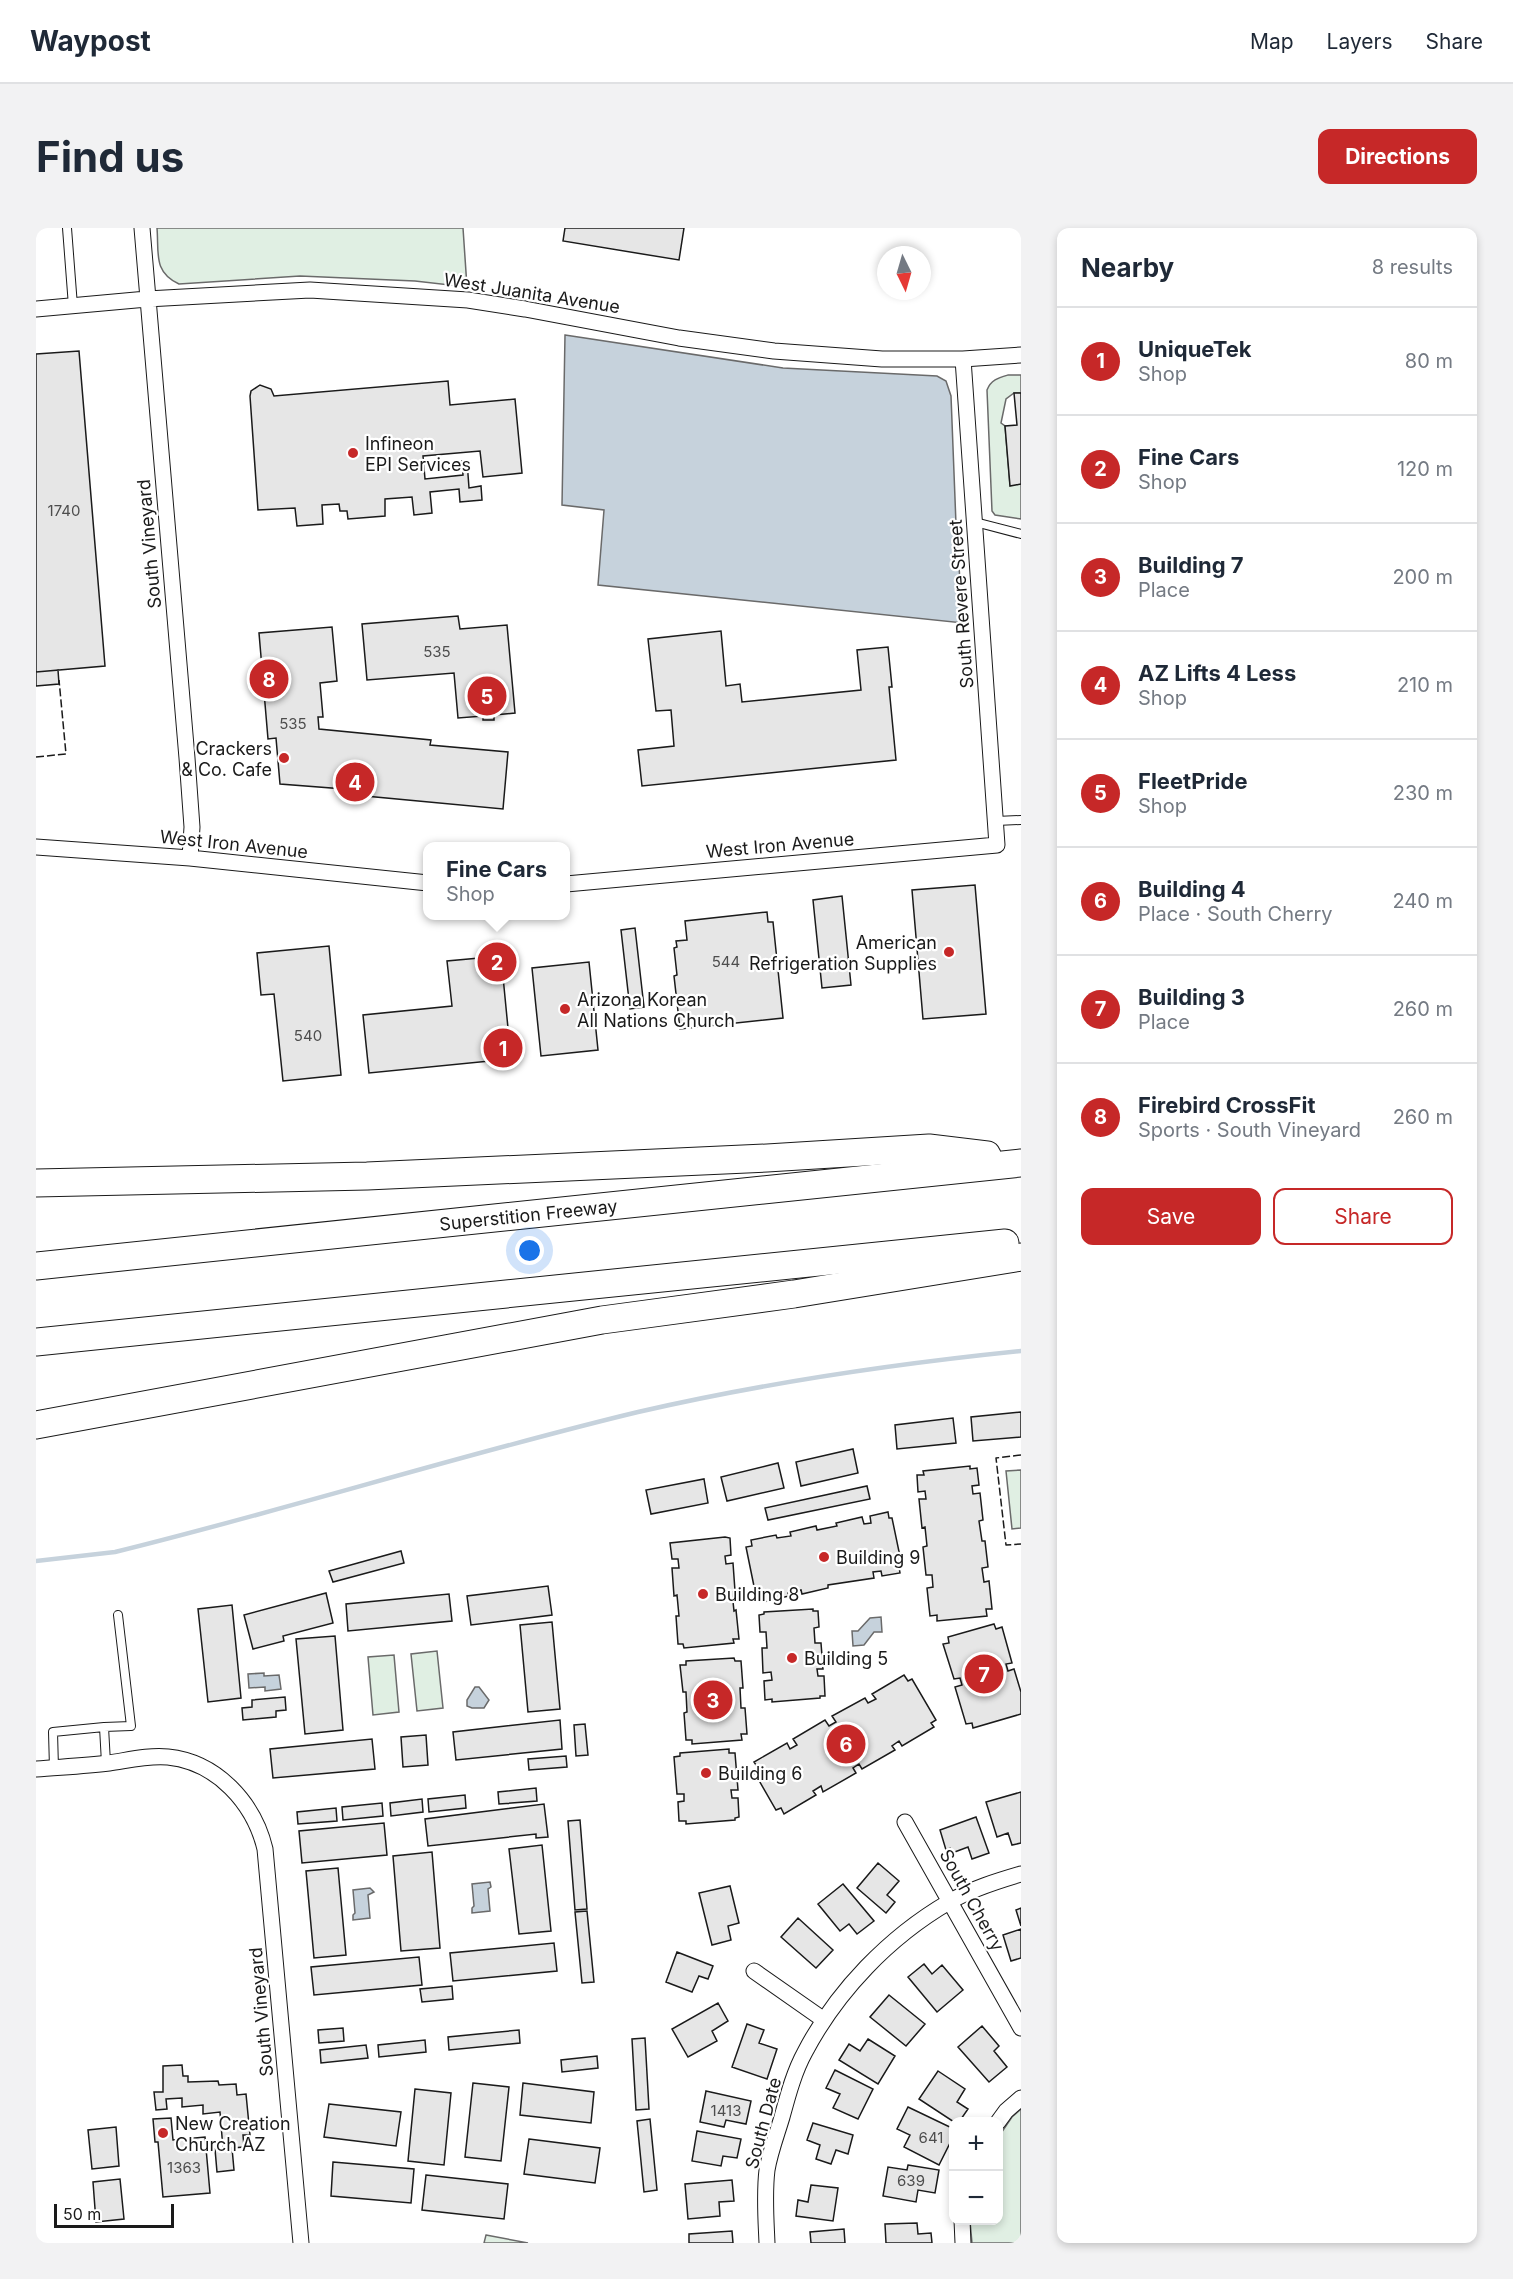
<!DOCTYPE html>
<html lang="en">
<head>
<meta charset="utf-8">
<style>
  :root { --surface:#fff; --page:#f2f2f3; --text:#1f2937; --muted:#747a83; --line:#e0e1e3; --accent:#c62828 }
  body { margin:0; font-family:Inter,sans-serif; background:var(--page); color:var(--text) }
  .controls { position:absolute; right:18px; bottom:18px; display:grid; overflow:hidden; border-radius:12px; box-shadow:0 3px 9px #0003 }
  .controls button { width:54px; height:54px; display:grid; place-items:center; padding:0; border:0; border-bottom:2px solid var(--line); background:var(--surface); color:var(--text); font:30px sans-serif }
  .compass { position:absolute; left:841px; top:18px; width:54px; height:54px; border-radius:50%; background:var(--surface); box-shadow:0 3px 9px #0003; rotate:175deg }
  .scale { position:absolute; left:18px; bottom:15px; width:120px; box-sizing:border-box; padding-left:6px; border:3px solid #1a1a1a; border-top:0; font-size:16px; line-height:21px; white-space:nowrap; color:#1a1a1a; -webkit-text-stroke:4px #fff; paint-order:stroke }
  .you { position:absolute; left:494px; top:1023px; width:21px; height:21px; margin:-15px; border:4px solid #fff; border-radius:50%; background:#1a73e8; box-shadow:0 0 0 9px #1a73e833 }
  .badge { display:grid; place-items:center; width:39px; height:39px; border-radius:50%; background:var(--accent); color:#fff; font-size:20px; font-weight:700 }
  .pin { position:absolute; translate:-50% -50%; border:3px solid #fff; box-shadow:0 2px 6px #0006 }
  .popup { position:absolute; left:387px; top:614px; width:147px; height:78px; box-sizing:border-box; display:grid; place-content:center; border-radius:12px; background:var(--surface); filter:drop-shadow(0 2px 4px #0005); font-size:20px; white-space:nowrap; color:var(--muted) }
  .popup b { font-size:22px; color:var(--text) }
  .popup::after { content:''; position:absolute; left:50%; top:100%; margin-left:-12px; border:12px solid transparent; border-top-color:var(--surface) }
  .list { margin:0; padding:0; list-style:none }
  h2 { display:flex; justify-content:space-between; align-items:center; height:78px; margin:0; padding:0 24px; font-size:26px }
  h2 small { font-size:20px; font-weight:400; color:var(--muted) }
  .list li { display:grid; grid-template-columns:39px 1fr auto; gap:18px; align-items:center; box-sizing:border-box; height:108px; padding:0 24px; border-top:2px solid var(--line) }
  .list b { display:block; font-size:22px; white-space:nowrap }
  .list p { margin:0; font-size:20px; white-space:nowrap; color:var(--muted) }
  .list em { font-size:20px; font-style:normal; color:var(--muted) }
  .actions { display:flex; gap:12px; padding:18px 24px }
  .actions a { flex:1; padding:14px 0; border:2px solid var(--accent); border-radius:12px; text-align:center; font-size:21px; color:var(--accent) }
  .actions .main { background:var(--accent); color:#fff }
  .map { position:relative; flex:none; width:985px; height:2015px; overflow:hidden; border-radius:12px }
  header { display:flex; align-items:center; gap:36px; box-sizing:border-box; height:84px; padding:0 30px; background:var(--surface); border-bottom:2px solid var(--line) }
  header strong { font-size:28px }
  nav { display:flex; gap:33px; margin-inline-start:auto; font-size:21px }
  .intro { display:flex; align-items:center; justify-content:space-between; box-sizing:border-box; height:144px; padding:0 36px }
  h1 { margin:0; font-size:42px }
  .button { padding:15px 27px; border-radius:12px; background:var(--accent); color:#fff; font-size:21px; font-weight:700 }
  main { display:flex; gap:36px; padding:0 36px }
  aside { flex:1; background:var(--surface); border-radius:12px; box-shadow:0 3px 9px #0003 }
  .map>svg:first-child { display:block }
  .green { fill:#e0efe3; stroke:#6a6a6a; stroke-width:1.5 }
  .water { fill:#c6d2dc; stroke:#6a6a6a; stroke-width:1.5 }
  .lines { fill:none; stroke-linecap:round; stroke-linejoin:round }
  .stream { stroke:#c6d2dc; stroke-width:4.5 }
  .building { fill:#e6e6e6; stroke:#1a1a1a; stroke-width:1.5 }
  .service-casing { stroke:#1a1a1a; stroke-width:10 }
  .minor-casing { stroke:#1a1a1a; stroke-width:17 }
  .motorway-casing { stroke:#1a1a1a; stroke-width:29 }
  .service { stroke:#fff; stroke-width:8 }
  .minor { stroke:#fff; stroke-width:15 }
  .motorway { stroke:#fff; stroke-width:27 }
  .fence { stroke:#1a1a1a; stroke-width:1.5; stroke-dasharray:8 3; stroke-linecap:butt }
  .poi-dot { fill:#c62828; stroke:#fff; stroke-width:2 }
  .labels { text-anchor:middle; dominant-baseline:central; stroke-width:4.5; stroke-linejoin:round; paint-order:stroke }
  .number-label { font-size:15px; fill:#4d4d4d }
  .street-label { font-size:18px; fill:#1a1a1a; stroke:#fff }
  .poi-label { font-size:18px; fill:#1a1a1a; stroke:#fff; text-anchor:start }
</style>
</head>
<body>
<header>
<strong>Waypost</strong>
<nav><a>Map</a><a>Layers</a><a>Share</a></nav>
</header>
<div class="intro"><h1>Find us</h1><a class="button">Directions</a></div>
<main>
<div class="map">
<svg width="985" height="2015" viewBox="0 0 985 2015">
  <rect width="100%" height="100%" fill="#fff"/>
  <path class="green" d="M121,0H427L431,59L379,53L264,48L143,56C117,44 123,25 121,0Z
    M972,147H985V165H978L970,171L965,195L969,198L974,257L985,256V291L959,287L956,283L951,162C955,152 962,150 972,147Z
    M985,1242V1300L976,1301L970,1243Z
    M401,1423L407,1480L381,1483L375,1426Z
    M358,1427L363,1484L337,1487L332,1429Z
    M985,1881V2015H936L934,1993L962,1992L963,1908L976,1889Z
    M450,2007L492,2015H448Z"/>
  <path class="water" d="M529,107L747,140L901,148L910,153L915,168L920,296L927,395L562,357L568,282L526,277Z
    M845,1389L846,1404H838L828,1417L817,1418L816,1403H822L834,1390Z
    M228,1445V1448L243,1447L245,1461L229,1463V1459L213,1460L212,1446Z
    M439,1459H443L453,1472L448,1480H436L431,1478V1472Z
    M454,1654L455,1659L452,1661L454,1683L436,1685V1680L438,1678L436,1656Z
    M334,1660L338,1664L332,1667L334,1690L317,1692V1687L319,1685L317,1662Z"/>
  <g class="lines">
    <path class="stream" d="M0,1333L79,1324C254,1281 427,1226 602,1184C728,1155 857,1136 985,1123"/>
  </g>
  <path class="building" d="M529,0H648L643,32L527,13Z
    M43,123L69,438L0,444V126Z
    M412,153L414,177L479,171L486,245L447,249L444,223L387,228L389,251L427,247L426,233H431L433,260L445,258L446,272L424,274L423,261L394,264L396,285L378,287L376,269L349,271V288L312,291L311,283H304L303,276L286,277L287,296L261,298L259,280L222,282L214,168L215,163L224,157L235,161L238,168Z
    M978,165H985V256L974,258L969,198L981,197Z
    M422,388L424,401L471,397L479,485L458,487V492H447V488L422,490L418,445L331,452L326,396Z
    M296,399L301,453L284,455L287,489H282L283,501L395,512L394,517L472,524L467,581L308,566V561L244,556L240,510L232,511L223,405Z
    M685,403L690,458L704,456L706,474L825,462L821,422L852,419L856,459H853L860,532L606,558L602,522L638,518L635,482L620,483L612,411Z
    M22,442L23,456L0,458V444Z
    M939,657L950,786L887,791L876,662Z
    M806,668L815,757L786,760L777,672Z
    M731,684L732,694H737L747,790L644,801L638,748L641,747L638,720L641,719L640,713L651,712L649,693Z
    M599,700L608,779L594,781L585,702Z
    M293,718L305,847L247,853L238,766L225,767L221,725Z
    M465,728L475,831L333,845L327,787L416,778L411,733Z
    M553,734L562,822L505,828L496,740Z
    M985,1184V1209L937,1213L935,1189Z
    M917,1190L920,1215L861,1221L859,1197Z
    M817,1221L822,1245L765,1258L760,1234Z
    M742,1235L748,1260L691,1273L685,1249Z
    M934,1238V1241L941,1240L943,1257L936,1258L937,1266L944,1265L947,1292L943,1293L946,1313H949L952,1339L946,1340L948,1354L953,1353L956,1381H950L951,1388L901,1393V1387L894,1388L891,1360L897,1359L896,1347H890L887,1319L891,1318L889,1299L886,1300L883,1271H890L889,1263L882,1264L881,1247H888L887,1243Z
    M668,1251L672,1275L615,1286L610,1262Z
    M831,1258L834,1271L732,1292L729,1280Z
    M852,1284L853,1290H856L866,1338L863,1339L864,1345L846,1348L845,1343L837,1344L838,1350L792,1357V1360L766,1366L765,1362L752,1365L753,1368L727,1374L725,1367L720,1368L710,1319L716,1318L715,1312L740,1307L741,1310L755,1308L754,1304L780,1298L781,1302L801,1298L800,1295L826,1289L828,1296L835,1295L834,1288Z
    M689,1309L694,1310L695,1327L689,1328L690,1336L697,1335L699,1363L696,1364L698,1383L700,1382L703,1411H697L698,1415L648,1420L647,1416H642L640,1388H643L641,1367L638,1368L636,1340H643L642,1331H636L634,1315Z
    M365,1323L368,1335L297,1354L293,1343Z
    M512,1358L516,1387L435,1397L431,1368Z
    M290,1365L297,1395L247,1408L248,1413L217,1421L208,1387Z
    M413,1366L416,1393L312,1403L310,1376Z
    M196,1377L205,1470L172,1474L162,1381Z
    M777,1381V1383H782L783,1399L778,1400L779,1415H785L787,1441H781L782,1448H788L789,1468H784V1470L736,1474V1471L729,1472L728,1453L736,1452L735,1444L727,1445L726,1420H731L730,1404H724L723,1387L728,1386V1384Z
    M516,1394L524,1481L492,1484L484,1397Z
    M958,1396L960,1401L966,1399L976,1435L970,1436L972,1443L978,1441L985,1464V1486L937,1500L936,1495L930,1496L919,1459L926,1457L924,1450L918,1451L907,1416L913,1415L912,1409Z
    M299,1408L307,1502L269,1506L260,1411Z
    M698,1430L699,1433H705L707,1460H704L705,1480H709L711,1506H705L706,1512L656,1516V1512H650L648,1485L651,1484L650,1464H647L644,1437H650V1433Z
    M868,1447L872,1453L876,1451L900,1492L895,1495L898,1499L866,1518L863,1513L856,1518L859,1522L826,1541L823,1536L817,1540L820,1545L787,1564L785,1558L777,1563L780,1567L748,1586L745,1580L740,1582L717,1542L722,1540L718,1534L751,1515L754,1521L761,1517L757,1511L789,1492L793,1498L800,1494L796,1488L829,1470L832,1475L840,1471L836,1466Z
    M249,1469L250,1482L240,1483V1489L207,1492L206,1480L216,1479V1472Z
    M524,1492L526,1521L420,1532L417,1504Z
    M549,1496L552,1527L540,1528L538,1497Z
    M390,1507L392,1537L367,1539L365,1509Z
    M336,1511L339,1541L237,1550L234,1521Z
    M693,1521V1525H699L702,1562H695L696,1570H702L703,1589L699,1590V1592L650,1596V1593H643L642,1574L648,1573V1566H641L638,1529L644,1528V1525Z
    M530,1528L531,1539L493,1542L492,1531Z
    M500,1560L501,1573L463,1576L462,1564Z
    M985,1564V1615L976,1617L972,1605L961,1609L950,1574Z
    M429,1567L430,1580L393,1584L392,1571Z
    M386,1571L387,1584L355,1588L354,1575Z
    M346,1575L347,1588L307,1592L306,1579Z
    M508,1576L512,1609L500,1610V1606L392,1618L389,1591Z
    M300,1580L301,1593L262,1596L261,1584Z
    M940,1589L953,1625L936,1631L932,1619L916,1625L914,1620L910,1622L904,1602Z
    M544,1592L551,1681L539,1682L532,1593Z
    M348,1595L351,1627L266,1635L263,1603Z
    M506,1617L515,1703L483,1706L473,1621Z
    M396,1624L404,1720L365,1723L357,1628Z
    M842,1635L863,1653L851,1667L859,1674L850,1685L821,1660Z
    M302,1640L310,1727L278,1730L270,1643Z
    M807,1656L838,1693L821,1706L813,1696L804,1703L782,1676Z
    M694,1658L703,1695L692,1698L695,1712L676,1717L663,1665Z
    M985,1680V1698L980,1682Z
    M551,1683L558,1754L546,1755L539,1684Z
    M762,1690L797,1722L780,1740L745,1709Z
    M985,1701V1730L975,1733L967,1707Z
    M518,1715L521,1743L417,1753L414,1725Z
    M641,1724L677,1738L672,1751L663,1748L656,1764L630,1754Z
    M383,1729L386,1757L278,1767L275,1739Z
    M888,1736L896,1746L906,1737L927,1762L901,1784L872,1749Z
    M416,1758L417,1771L386,1774L384,1761Z
    M853,1767L889,1796L870,1818L834,1789Z
    M682,1775L692,1793L676,1803L681,1813L652,1829L636,1801Z
    M711,1796L728,1802L723,1815L741,1821L731,1851L696,1839Z
    M946,1798L963,1818L958,1823L971,1839L953,1854L922,1819Z
    M307,1800L308,1813L283,1815L282,1802Z
    M483,1802L484,1815L413,1822L412,1809Z
    M609,1810L613,1881L600,1882L596,1811Z
    M832,1811L859,1828L842,1856L803,1832L813,1816L824,1823Z
    M389,1812L390,1824L343,1829L342,1817Z
    M330,1817L332,1830L285,1835L284,1822Z
    M561,1828L562,1840L526,1844L525,1832Z
    M146,1837L147,1848H152V1854L182,1853L183,1857L200,1856L201,1867L210,1866L214,1907H207L208,1919L196,1920L198,1942L181,1944L179,1921H187L184,1884L167,1886V1877L146,1879V1870L130,1871L131,1881L120,1882L118,1864H127V1838Z
    M799,1842L837,1861L822,1891L797,1880L804,1866L790,1860Z
    M902,1843L929,1861L921,1874L932,1881L923,1894H918L883,1871Z
    M437,1855L473,1859L465,1933L429,1929Z
    M487,1855L558,1864L555,1895L484,1887Z
    M379,1861L415,1865L408,1937L372,1933Z
    M670,1863L715,1873L710,1896L690,1892L688,1899L664,1894Z
    M293,1876L365,1884L360,1918L288,1909Z
    M872,1879L918,1901V1907L903,1937L868,1919L874,1907L861,1901Z
    M135,1890L137,1912L169,1909L174,1965L127,1969L122,1914H119L117,1891Z
    M614,1891L621,1962L608,1964L601,1893Z
    M777,1895L817,1907L812,1926L800,1922L795,1936L780,1931L784,1917L771,1912Z
    M80,1899L83,1938L56,1941L52,1902Z
    M661,1903L705,1911L701,1930L687,1928L685,1938L656,1933Z
    M493,1911L564,1920L559,1955L488,1946Z
    M297,1934L378,1941L375,1975L295,1968Z
    M872,1937L903,1942L899,1965L882,1962L880,1974L847,1968L852,1939L871,1942Z
    M390,1947L472,1956L468,1991L386,1982Z
    M84,1951L88,1991L60,1994L57,1954Z
    M696,1952L698,1973L683,1974L684,1988L652,1991L649,1956Z
    M775,1957L802,1960L797,1993L760,1988L762,1972L772,1974Z
    M881,1995L882,2006L895,2005L896,2015H850L849,1996Z
    M808,2001L809,2015H775L774,2004Z
    M696,2003L697,2015H653V2006Z"/>
  <g class="lines">
    <defs>
      <path id="service" d="M31,0L37,78
        M939,294L985,306
        M960,593L985,592
        M70,1535L68,1499L95,1498L82,1387
        M18,1540L17,1504L68,1499"/>
      <path id="minor" d="M106,0L151,530L156,599L154,630
        M0,81L111,71L274,62L432,72L489,81L643,110L738,123L846,131H927L985,127
        M0,619L154,630L392,655
        M530,656L961,617L927,131
        M0,1541C24,1539 49,1538 73,1535C93,1532 113,1527 132,1529C181,1534 218,1575 229,1621L265,2015
        M869,1594L985,1800
        M718,1743L788,1792
        M962,1894L970,1883L985,1870
        M926,1992L927,2015
        M731,2015C730,1991 728,1966 731,1942C734,1924 741,1906 746,1889C752,1867 758,1844 769,1824C801,1763 853,1709 913,1674C935,1661 961,1653 985,1646"/>
      <g id="motorway">
        <path d="M0,955L331,948L731,930L893,920L951,927"/>
        <path id="s1" d="M0,1038L985,935"/>
        <path d="M0,1114L969,1015"/>
        <path d="M0,1197L566,1092L758,1066L985,1029"/>
      </g>
    </defs>
    <use href="#service" class="service-casing"/>
    <use href="#minor" class="minor-casing"/>
    <use href="#motorway" class="motorway-casing"/>
    <use href="#service" class="service"/>
    <use href="#minor" class="minor"/>
    <use href="#motorway" class="motorway"/>
    <path class="fence" d="M0,529L30,526L23,452
      M985,1227L960,1230L970,1317L985,1316"/>
  </g>
  <g class="poi-dot">
    <circle cx="317" cy="225" r="6"/>
    <circle cx="248" cy="530" r="6"/>
    <circle cx="913" cy="724" r="6"/>
    <circle cx="529" cy="781" r="6"/>
    <circle cx="788" cy="1329" r="6"/>
    <circle cx="667" cy="1366" r="6"/>
    <circle cx="756" cy="1430" r="6"/>
    <circle cx="670" cy="1545" r="6"/>
    <circle cx="127" cy="1905" r="6"/>
  </g>
  <g class="labels">
    <g class="number-label">
      <text x="28" y="282">1740</text>
      <text x="401" y="423">535</text>
      <text x="257" y="495">535</text>
      <text x="690" y="733">544</text>
      <text x="272" y="807">540</text>
      <text x="690" y="1882">1413</text>
      <text x="895" y="1909">641</text>
      <text x="148" y="1939">1363</text>
      <text x="875" y="1952">639</text>
    </g>
    <g class="street-label">
      <text transform="translate(496 65) rotate(9)">West Juanita Avenue</text>
      <text transform="translate(113 316) rotate(-95)">South Vineyard</text>
      <text transform="translate(925 376) rotate(-94)">South Revere Street</text>
      <text transform="translate(198 616) rotate(6)">West Iron Avenue</text>
      <text transform="translate(744 617) rotate(-5)">West Iron Avenue</text>
      <text stroke="none"><textPath href="#s1" startOffset="495">Superstition Freeway</textPath></text>
      <text transform="translate(936 1672) rotate(61)">South Cherry</text>
      <text transform="translate(225 1784) rotate(-95)">South Vineyard</text>
      <text transform="translate(727 1895) rotate(-75)">South Date</text>
    </g>
    <g class="poi-label">
      <text x="329" y="215">Infineon<tspan x="329" dy="21">EPI Services</tspan></text>
      <text x="236" y="520" text-anchor="end">Crackers<tspan x="236" dy="21">&amp; Co. Cafe</tspan></text>
      <text x="901" y="714" text-anchor="end">American<tspan x="901" dy="21">Refrigeration Supplies</tspan></text>
      <text x="541" y="771">Arizona Korean<tspan x="541" dy="21">All Nations Church</tspan></text>
      <text x="800" y="1329">Building 9</text>
      <text x="679" y="1366">Building 8</text>
      <text x="768" y="1430">Building 5</text>
      <text x="682" y="1545">Building 6</text>
      <text x="139" y="1895">New Creation<tspan x="139" dy="21">Church AZ</tspan></text>
    </g>
  </g>
</svg>
<div class="controls">
<button>+</button>
<button>−</button>
</div>
<svg class="compass" viewBox="-18 -18 36 36"><path d="M0-13l5 13h-10z" fill="#e53935"/><path d="M0 13l5-13h-10z" fill="#747a83"/></svg>
<div class="scale">50 m</div>
<div class="you"></div>
<div class="pin badge" style="left:467px;top:820px">1</div>
<div class="pin badge" style="left:461px;top:734px">2</div>
<div class="popup"><b>Fine Cars</b>Shop</div>
<div class="pin badge" style="left:677px;top:1472px">3</div>
<div class="pin badge" style="left:319px;top:554px">4</div>
<div class="pin badge" style="left:451px;top:468px">5</div>
<div class="pin badge" style="left:810px;top:1516px">6</div>
<div class="pin badge" style="left:948px;top:1446px">7</div>
<div class="pin badge" style="left:233px;top:451px">8</div>
</div>
<aside>
<h2>Nearby<small>8 results</small></h2>
<ul class="list">
<li><span class="badge">1</span><div><b>UniqueTek</b><p>Shop</p></div><em>80 m</em></li>
<li><span class="badge">2</span><div><b>Fine Cars</b><p>Shop</p></div><em>120 m</em></li>
<li><span class="badge">3</span><div><b>Building 7</b><p>Place</p></div><em>200 m</em></li>
<li><span class="badge">4</span><div><b>AZ Lifts 4 Less</b><p>Shop</p></div><em>210 m</em></li>
<li><span class="badge">5</span><div><b>FleetPride</b><p>Shop</p></div><em>230 m</em></li>
<li><span class="badge">6</span><div><b>Building 4</b><p>Place · South Cherry</p></div><em>240 m</em></li>
<li><span class="badge">7</span><div><b>Building 3</b><p>Place</p></div><em>260 m</em></li>
<li><span class="badge">8</span><div><b>Firebird CrossFit</b><p>Sports · South Vineyard</p></div><em>260 m</em></li>
</ul>
<div class="actions"><a class="main">Save</a><a>Share</a></div>
</aside>
</main>
</body>
</html>
